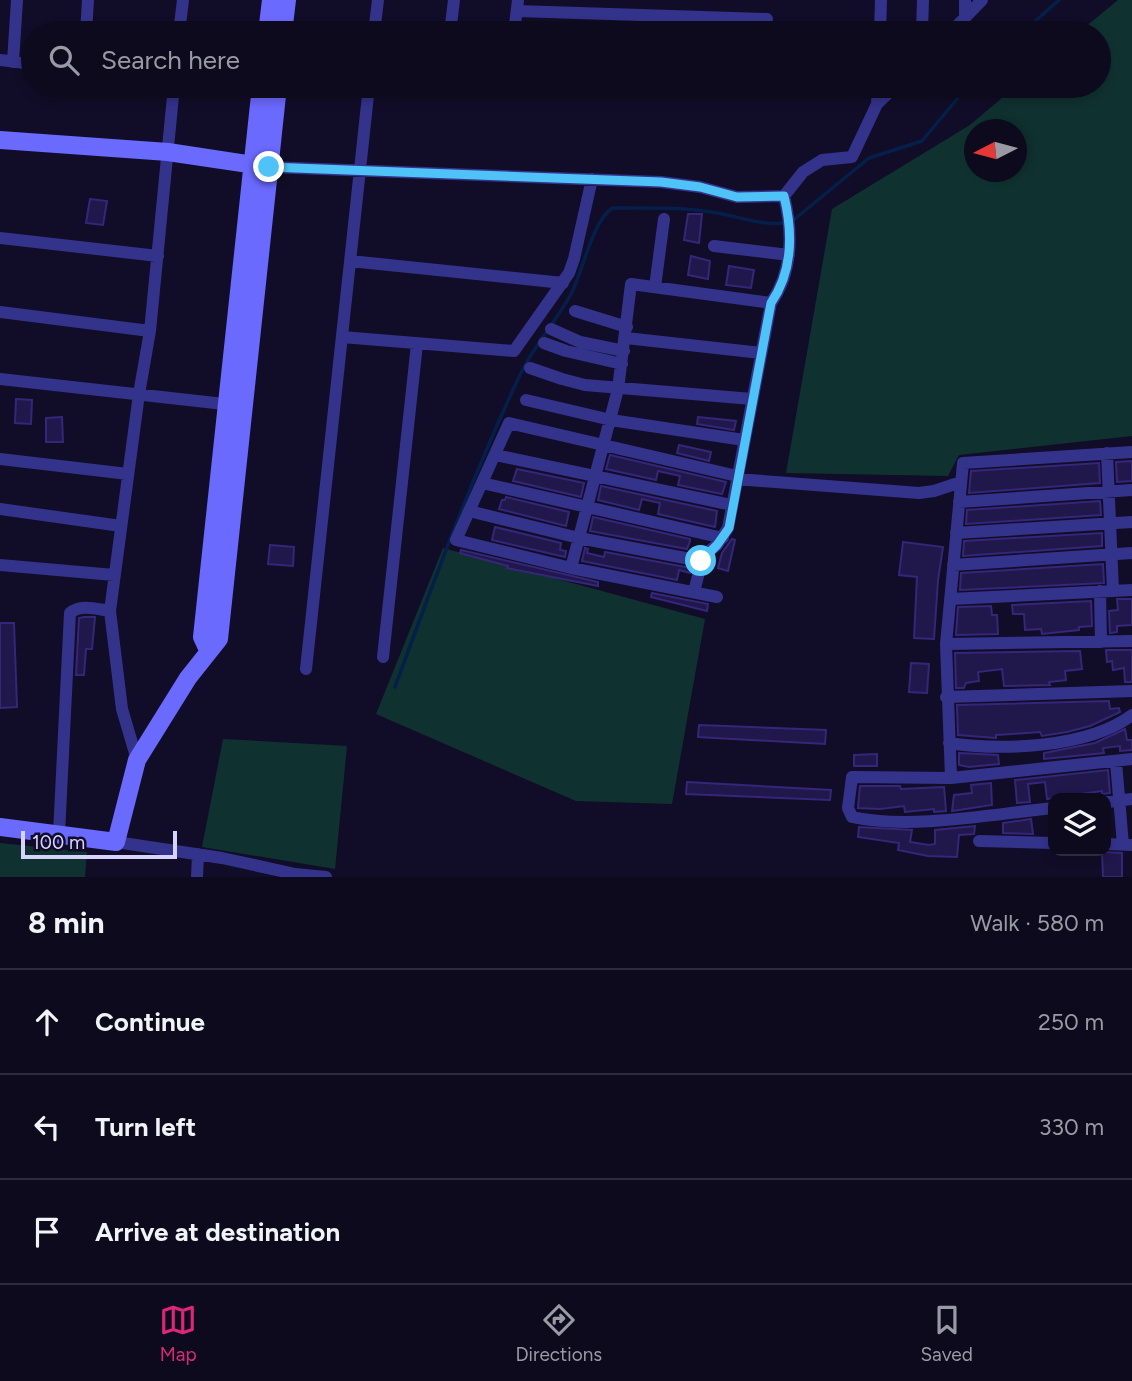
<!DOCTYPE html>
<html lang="en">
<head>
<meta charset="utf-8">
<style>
  :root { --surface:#0d0a1e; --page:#1b182b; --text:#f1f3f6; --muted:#9a9aa4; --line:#2d2b3c; --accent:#db2777 }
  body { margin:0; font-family:Figtree,sans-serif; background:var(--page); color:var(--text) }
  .controls { position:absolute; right:21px; bottom:21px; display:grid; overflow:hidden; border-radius:14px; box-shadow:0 4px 10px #0003 }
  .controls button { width:63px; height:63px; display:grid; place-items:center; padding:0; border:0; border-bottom:2px solid var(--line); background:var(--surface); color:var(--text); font:35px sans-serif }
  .compass { position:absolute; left:964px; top:119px; width:63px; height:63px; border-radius:50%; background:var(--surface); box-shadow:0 4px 10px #0003; rotate:264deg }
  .scale { position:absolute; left:21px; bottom:18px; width:156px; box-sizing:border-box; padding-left:7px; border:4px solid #d7d3ff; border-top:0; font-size:19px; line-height:24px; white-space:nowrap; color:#d7d3ff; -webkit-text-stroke:5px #110d28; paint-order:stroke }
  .stop { position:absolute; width:21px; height:21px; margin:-16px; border:5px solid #4fc3f7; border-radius:50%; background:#fff }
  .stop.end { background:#4fc3f7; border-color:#fff; box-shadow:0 2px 7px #0008 }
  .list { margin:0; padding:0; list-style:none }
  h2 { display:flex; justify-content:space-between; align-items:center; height:91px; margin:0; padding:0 28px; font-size:30px }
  h2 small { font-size:23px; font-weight:400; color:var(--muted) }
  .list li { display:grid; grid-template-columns:46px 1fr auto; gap:21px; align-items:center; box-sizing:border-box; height:105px; padding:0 28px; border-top:2px solid var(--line) }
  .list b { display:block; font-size:26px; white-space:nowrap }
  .list em { font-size:23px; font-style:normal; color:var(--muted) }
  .icon { flex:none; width:38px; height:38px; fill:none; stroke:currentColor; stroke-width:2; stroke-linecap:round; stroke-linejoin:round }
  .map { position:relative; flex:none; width:1132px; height:877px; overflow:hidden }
  .search { position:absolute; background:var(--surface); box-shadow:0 4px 10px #0003; left:21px; right:21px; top:21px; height:77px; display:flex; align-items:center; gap:18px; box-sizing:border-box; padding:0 24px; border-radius:38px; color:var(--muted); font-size:26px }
  .sheet { height:406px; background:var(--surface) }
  nav { display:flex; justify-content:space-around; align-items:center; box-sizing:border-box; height:98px; border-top:2px solid var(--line); background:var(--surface); font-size:19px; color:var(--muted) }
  nav a { display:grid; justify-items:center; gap:4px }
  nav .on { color:var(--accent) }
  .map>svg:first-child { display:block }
  .green { fill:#0f3230; fill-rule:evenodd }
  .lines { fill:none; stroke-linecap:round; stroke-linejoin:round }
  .stream { stroke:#041f49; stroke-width:3.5 }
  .building { fill:#20174b; stroke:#352679; stroke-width:2 }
  .street { stroke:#34338c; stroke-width:12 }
  .secondary { stroke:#6b6aff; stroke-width:18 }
  .route { stroke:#4fc3f7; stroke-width:9 }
</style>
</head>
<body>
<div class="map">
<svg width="1132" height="877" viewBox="0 0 1132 877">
  <rect width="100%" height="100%" fill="#110d28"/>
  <path class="green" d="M1118,0H1132V436L959,455L948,476L786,473L832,209L970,125L1016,86H1099V33H1078ZM974,130H1016V172H974Z
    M443,548L705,619L672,804L576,801L376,714Z
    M223,739L347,746L335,869L202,847Z
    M0,843L87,852L85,877H0Z"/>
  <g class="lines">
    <path class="stream" d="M1022,33L1059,0
      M395,687C434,581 472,476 520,375C534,345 556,322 571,294C584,269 591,224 612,208C645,208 679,207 711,212C737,215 764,228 791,222L869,158L922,141L968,86"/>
  </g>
  <path class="building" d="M90,199L107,201L103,225L86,223Z
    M688,214H702L699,243L684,240Z
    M691,256L710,261L708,279L688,275Z
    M729,266L754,270L751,288L726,285Z
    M16,399L32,400L31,424L15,423Z
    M62,417L63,442H46V418Z
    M698,417L736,421L734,430L697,424Z
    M679,445L711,452L709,461L677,453Z
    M610,455L726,482L722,494L678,485L680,476L658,471L656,480L606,469Z
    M1132,461V481L1117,482L1116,462Z
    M1099,463L1100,483L969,493L971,471Z
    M517,469L584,483L581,497L513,481Z
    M601,486L717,511L715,527L658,514L660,503L642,499L639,510L598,500Z
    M506,497L569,512L566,526L499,509L502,500H505Z
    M1100,501L1101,515L966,524L967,510Z
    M593,517L690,539V541L687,549L590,531Z
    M495,527L561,543L560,550L566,551L565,557L492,540Z
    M1102,533V546L963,556L964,541Z
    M732,539L735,540L728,571L718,568L722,553Z
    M903,542L943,547L938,580L934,639L914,638L917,577L899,575Z
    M270,545L294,547L293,566L268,564Z
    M585,548L588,549L587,553L604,557L605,552L691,568L690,573L679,570L677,580L582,561Z
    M461,550L598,582V586L507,568L508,566L460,553Z
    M1103,564L1104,583L960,590L961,573Z
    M652,593L708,604L707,611L651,597Z
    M1117,599H1132V625L1117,626V632L1110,633L1109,611L1118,610Z
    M1091,601L1092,626L1079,627V630L1042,634L1041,629L1025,630L1024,614H1013L1012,605Z
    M991,606L992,615H997L998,634L956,635L958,607Z
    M84,617H95L92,649H86L84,675H76L79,618Z
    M0,623H14L17,707L0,708Z
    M1106,650H1132V682H1125L1124,668L1113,670L1112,661L1107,662Z
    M1080,651L1082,669L1065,671L1066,680L1049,682L1050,685L1004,686L1002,669L978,672L979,681L966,683L964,688H956L955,653Z
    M911,663L929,664L927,693L909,692Z
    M1109,701L1110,709L1119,708L1120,712L1090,726L1067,732L1042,736L1040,732L1012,734L996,735V738L958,735L957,705Z
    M699,725L826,730L825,744L698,737Z
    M1125,729L1127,740H1132V750L1120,751V746L1103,748L1104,753L1044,759V753L1095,743Z
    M959,753L998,755L999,764L969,767L959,765Z
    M877,754V766H854V755Z
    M1108,770L1110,793L1102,794V791L1047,799L1045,782L1028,784L1030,802L1017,803L1015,780Z
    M687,782L831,790L830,800L686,794Z
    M991,783L992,805L952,811L954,795L972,793L971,785Z
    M860,786H900L901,789L944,787L946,811L934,812V809L905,812L904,806L880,809L858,808Z
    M1031,819L1033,834L1003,833V823Z
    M975,826L974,834L959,835L957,857L928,856L898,850L899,843L858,837L859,827L912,830L910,842L929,845L935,844V830Z
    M1102,852L1122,853V877H1103Z"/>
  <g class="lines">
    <path class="street" d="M517,11L767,19
      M965,18V0
      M86,33L88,0
      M179,33L183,0
      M374,33L378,0
      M450,33L454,0
      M514,33L518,0
      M880,33L881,0
      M922,33L923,0
      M950,33L982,0
      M0,60L33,64
      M13,62L17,0
      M701,86H704
      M877,104L878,86
      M269,167L661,182L700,187L737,197L784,196L803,172L822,160L852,157L877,104L896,86
      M0,238L158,256
      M714,246L789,255
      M350,261L563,283
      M655,287L664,219
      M575,311L627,327
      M0,312L150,331
      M551,329L580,342L624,351
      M342,337L514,351L569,273L574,259L592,179
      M626,338L761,353
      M544,343L566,351L622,364
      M530,368L562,379L585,385L752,399
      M0,379L233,405
      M526,400L611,420L744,440
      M1107,453L1113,591
      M495,455L732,505
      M0,459L128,474
      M736,479L919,493L934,491L961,482
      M482,483L723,538
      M959,502L1132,490
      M0,509L121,526
      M469,511L579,538L701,561
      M956,533L1132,522
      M0,565L114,575
      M953,565L1132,553
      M571,568L618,389L631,284L771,303
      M1100,591L1101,642
      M694,592L703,556L717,545L728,528L771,303C793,271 793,233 784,196
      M717,597L571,568L456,540L509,423L737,476
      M950,599L1132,590
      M946,644L1132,641
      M383,657L417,344
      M306,669L369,86
      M946,697L1132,691
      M949,743C1002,751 1088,748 1132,715
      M137,760L122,709L110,611L139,394L150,331L174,86
      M1116,762L1123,845
      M951,778L946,644L963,463L1132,452
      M1106,802L1132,799
      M1053,808C993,814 911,830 852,817L848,808L852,777L951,778L1132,759
      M59,834L70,613C81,604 96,609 110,611
      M979,841L1053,843
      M116,842L222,858L295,874L326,877
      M1106,844L1132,845
      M197,877L198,854"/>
    <path class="secondary" d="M267,33L271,0
      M283,33L287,0
      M0,140L168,152L261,166
      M208,650L202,637L261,86
      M0,827L116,842L137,760L188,678L219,639L278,86"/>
  </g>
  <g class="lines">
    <path class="route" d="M269,167L661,182L700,187L737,197L784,196C793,233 793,271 771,303L729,528L717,545L701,561"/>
  </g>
</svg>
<div class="controls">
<button><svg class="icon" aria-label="layers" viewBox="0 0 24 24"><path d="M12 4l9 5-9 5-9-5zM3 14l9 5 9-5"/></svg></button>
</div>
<svg class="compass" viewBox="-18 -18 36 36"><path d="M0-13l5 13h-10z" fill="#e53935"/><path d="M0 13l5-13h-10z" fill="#9a9aa4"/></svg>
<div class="scale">100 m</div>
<div class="stop" style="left:701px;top:561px"></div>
<div class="stop end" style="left:269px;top:167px"></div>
<div class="search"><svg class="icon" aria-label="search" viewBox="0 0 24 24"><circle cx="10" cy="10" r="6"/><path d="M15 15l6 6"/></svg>Search here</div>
</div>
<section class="sheet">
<h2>8 min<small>Walk · 580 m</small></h2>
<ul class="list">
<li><svg class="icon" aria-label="ahead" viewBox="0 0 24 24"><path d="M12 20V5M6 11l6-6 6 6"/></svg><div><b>Continue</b></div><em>250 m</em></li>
<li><svg class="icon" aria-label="left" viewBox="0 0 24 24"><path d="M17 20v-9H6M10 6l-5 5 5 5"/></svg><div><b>Turn left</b></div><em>330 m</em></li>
<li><svg class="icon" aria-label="arrive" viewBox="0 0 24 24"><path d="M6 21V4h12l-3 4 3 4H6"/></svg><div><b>Arrive at destination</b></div></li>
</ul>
</section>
<nav>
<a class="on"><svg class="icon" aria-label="map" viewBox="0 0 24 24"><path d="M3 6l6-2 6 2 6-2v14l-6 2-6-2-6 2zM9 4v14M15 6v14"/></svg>Map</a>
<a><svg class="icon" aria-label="directions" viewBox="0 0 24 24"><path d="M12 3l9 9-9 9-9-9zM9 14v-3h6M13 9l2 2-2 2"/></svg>Directions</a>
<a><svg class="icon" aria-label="saved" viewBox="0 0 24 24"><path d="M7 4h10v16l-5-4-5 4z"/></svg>Saved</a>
</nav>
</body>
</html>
